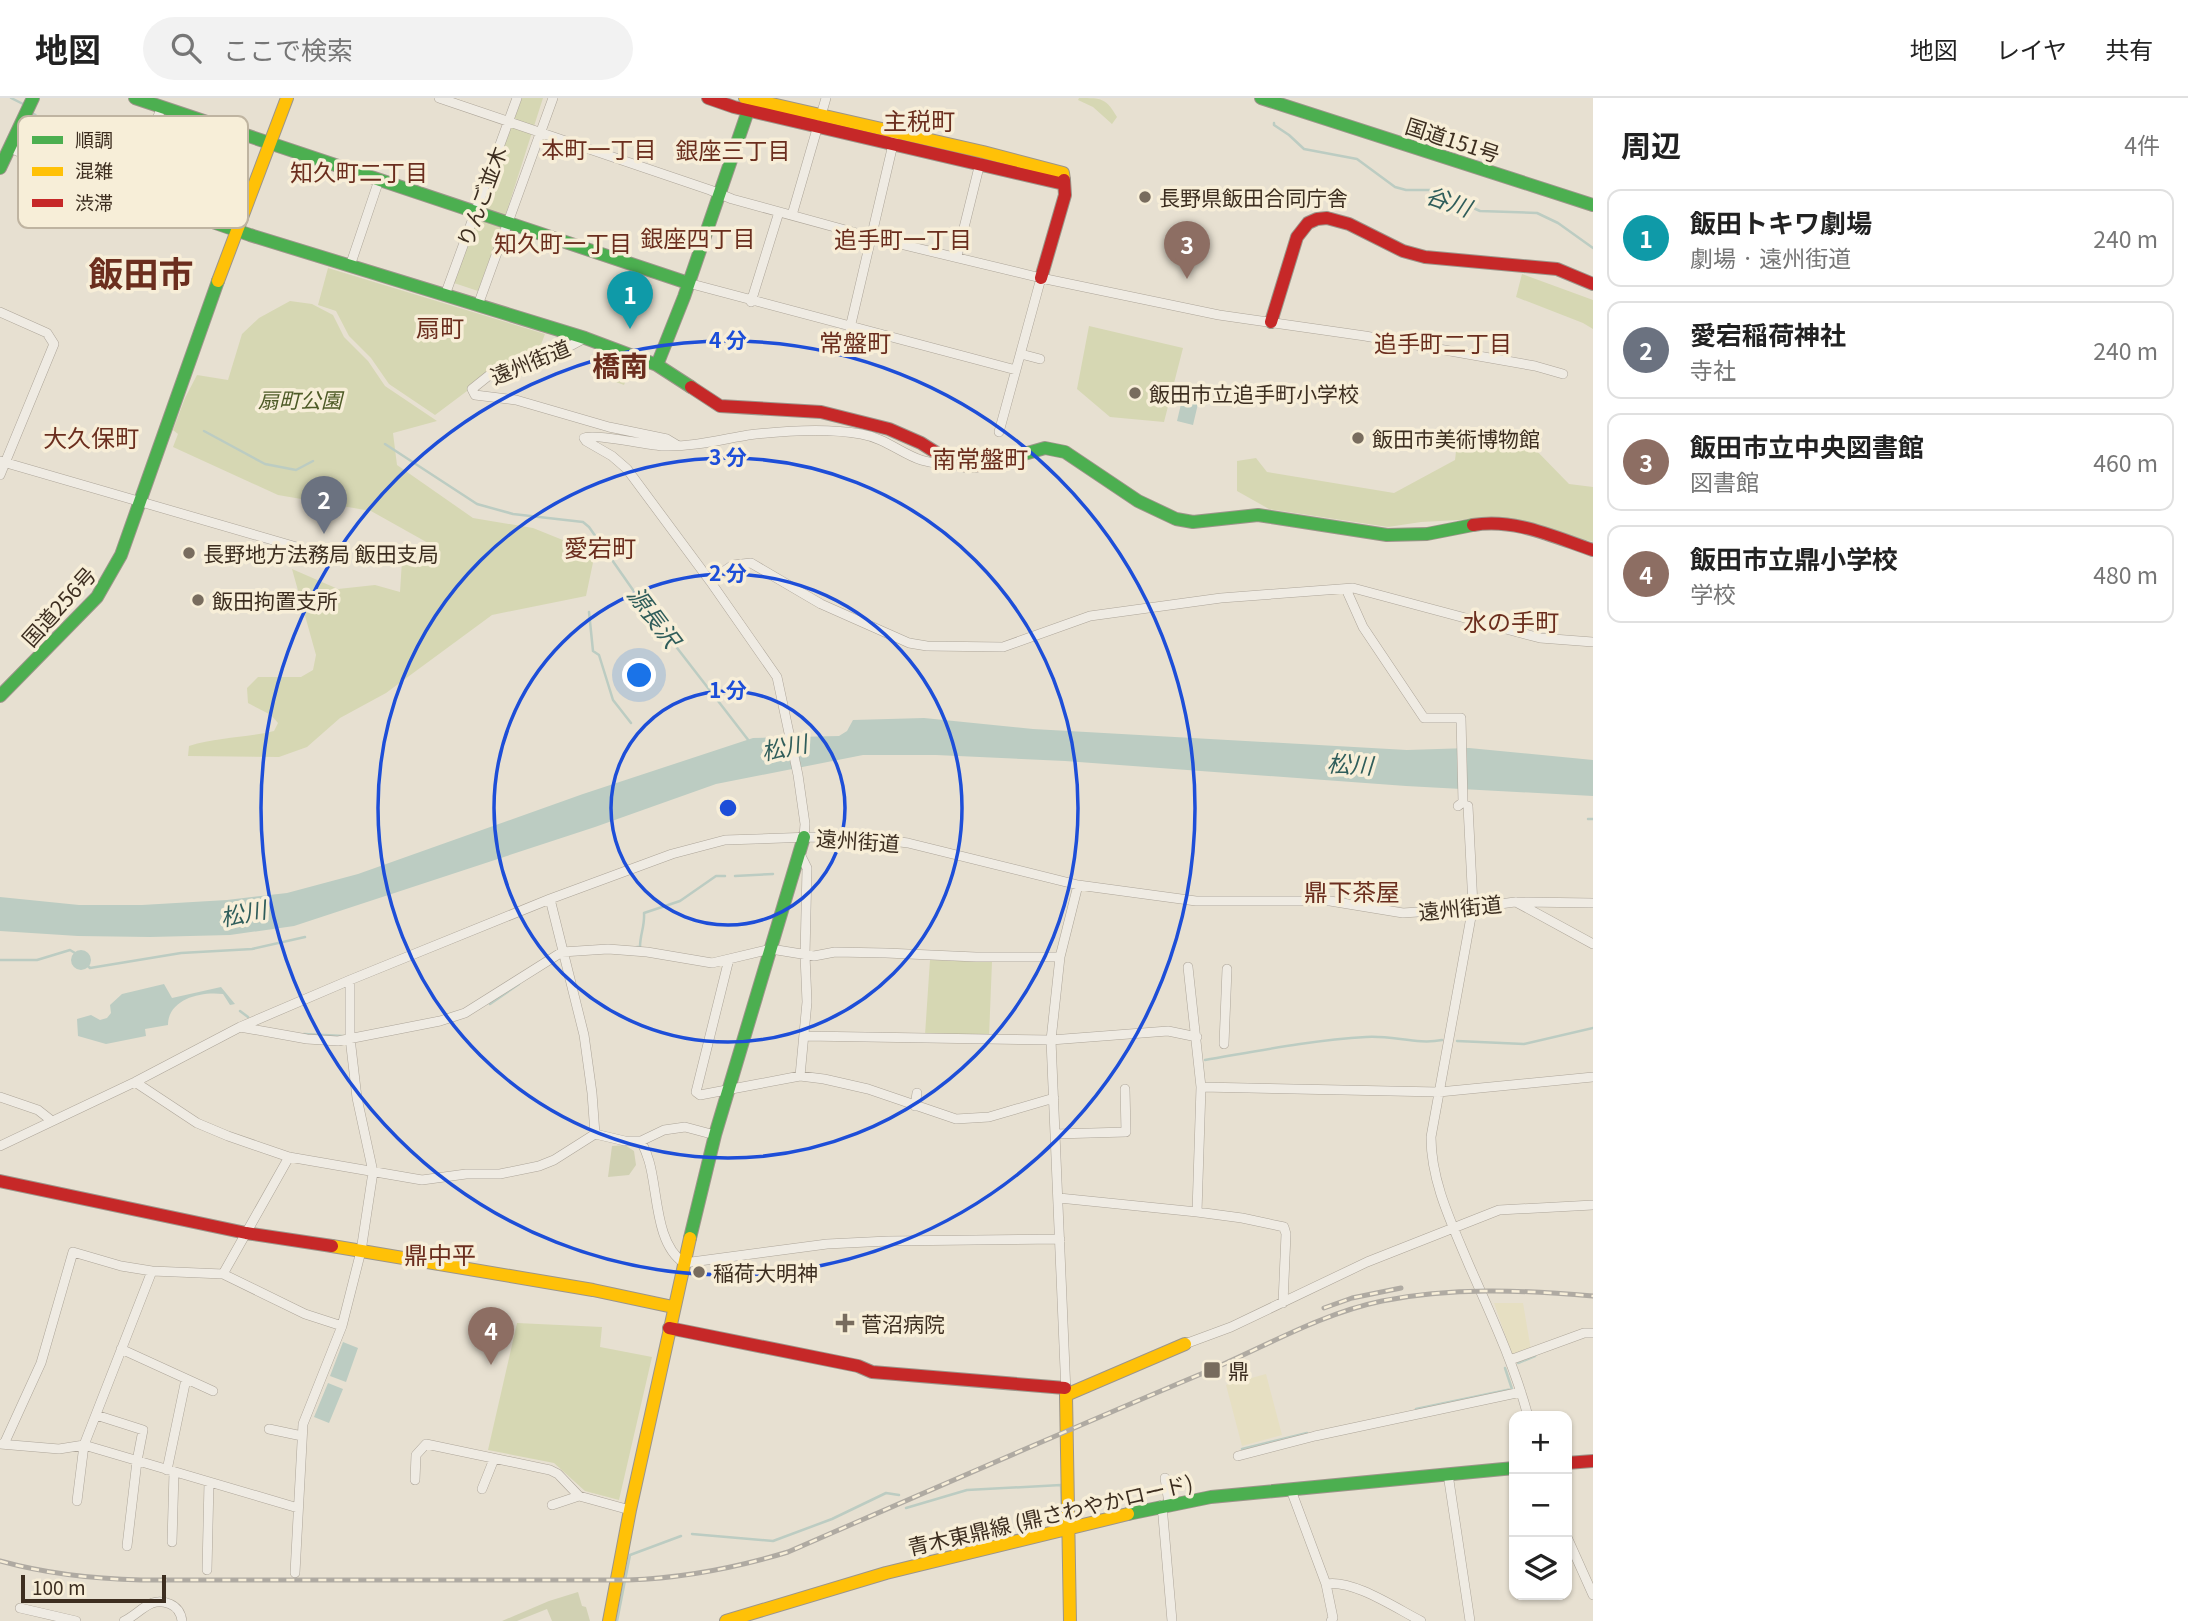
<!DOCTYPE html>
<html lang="ja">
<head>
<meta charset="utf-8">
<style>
  :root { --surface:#fff; --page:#f2f2f2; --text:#222; --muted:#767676; --line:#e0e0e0; --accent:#786c5e }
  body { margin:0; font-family:Georgia,"Noto Sans JP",serif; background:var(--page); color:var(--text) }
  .controls { position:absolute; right:21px; bottom:21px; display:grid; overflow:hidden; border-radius:14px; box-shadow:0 2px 5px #0004 }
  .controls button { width:63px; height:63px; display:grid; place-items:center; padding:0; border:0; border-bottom:2px solid var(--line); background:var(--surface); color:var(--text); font:35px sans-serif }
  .scale { position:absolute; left:21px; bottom:18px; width:145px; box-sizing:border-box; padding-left:7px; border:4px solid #3d2e20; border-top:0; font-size:19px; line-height:24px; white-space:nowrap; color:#3d2e20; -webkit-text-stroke:5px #f7eed8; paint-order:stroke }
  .you { position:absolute; left:640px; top:578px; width:24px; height:24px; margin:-18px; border:5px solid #fff; border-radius:50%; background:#1a73e8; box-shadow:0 0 0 10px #1a73e833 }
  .badge { display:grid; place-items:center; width:46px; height:46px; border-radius:50%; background:var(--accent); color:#fff; font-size:23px; font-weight:700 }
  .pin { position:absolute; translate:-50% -58px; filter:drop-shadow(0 2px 4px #0008) }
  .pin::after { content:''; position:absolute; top:37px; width:24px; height:21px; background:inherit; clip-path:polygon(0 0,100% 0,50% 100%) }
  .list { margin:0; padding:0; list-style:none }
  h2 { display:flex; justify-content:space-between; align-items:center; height:91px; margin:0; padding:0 28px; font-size:30px }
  h2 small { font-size:23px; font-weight:400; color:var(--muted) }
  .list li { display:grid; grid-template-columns:46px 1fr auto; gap:21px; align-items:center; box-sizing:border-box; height:98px; margin:0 14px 14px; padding:0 14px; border:2px solid var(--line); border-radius:14px }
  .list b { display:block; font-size:26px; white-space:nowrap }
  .list p { margin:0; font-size:23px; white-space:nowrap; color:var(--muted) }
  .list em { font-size:23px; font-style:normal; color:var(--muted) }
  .icon { flex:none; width:38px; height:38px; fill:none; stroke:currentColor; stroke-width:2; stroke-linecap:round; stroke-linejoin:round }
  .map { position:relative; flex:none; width:1593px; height:1523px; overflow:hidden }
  header { display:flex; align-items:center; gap:42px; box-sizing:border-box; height:98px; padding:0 35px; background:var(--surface); border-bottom:2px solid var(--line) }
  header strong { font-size:33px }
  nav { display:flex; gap:38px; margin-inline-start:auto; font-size:24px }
  .search { width:490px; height:63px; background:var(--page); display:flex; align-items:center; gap:18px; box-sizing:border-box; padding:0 24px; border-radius:38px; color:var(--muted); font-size:26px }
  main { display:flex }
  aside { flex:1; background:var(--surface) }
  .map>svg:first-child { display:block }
  .farmland { fill:#e6dfc2 }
  .green { fill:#d6d7b3 }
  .cemetery { fill:#d1d1b3 }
  .water { fill:#bcccc2 }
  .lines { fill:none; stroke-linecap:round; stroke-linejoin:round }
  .stream { stroke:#bcccc2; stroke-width:2.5 }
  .street-casing { stroke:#ada599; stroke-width:10 }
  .fast-casing { stroke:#9c958a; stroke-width:14 }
  .slow-casing { stroke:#9c958a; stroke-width:14 }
  .jam-casing { stroke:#9c958a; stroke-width:14 }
  .street { stroke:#efebe3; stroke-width:9 }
  .fast { stroke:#4caf50; stroke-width:12 }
  .slow { stroke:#ffc107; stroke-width:12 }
  .jam { stroke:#c62828; stroke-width:12 }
  .rail-casing { stroke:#afaaa2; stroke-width:5 }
  .rail { stroke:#f7eed8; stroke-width:2.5; stroke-dasharray:8; stroke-linecap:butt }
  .ring { fill:none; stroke:#1d4ed8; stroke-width:3.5 }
  .poi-dot { fill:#786c5e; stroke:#f7eed8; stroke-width:2.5 }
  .labels { text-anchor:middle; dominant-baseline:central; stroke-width:7; stroke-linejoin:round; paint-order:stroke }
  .street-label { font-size:21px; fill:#3d2e20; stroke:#f7eed8 }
  .poi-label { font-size:21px; fill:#3d2e20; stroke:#f7eed8; text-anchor:start }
  .park-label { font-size:21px; font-style:italic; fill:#4d5a26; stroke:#f7eed8 }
  .neighbourhood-label { font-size:23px; fill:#6b2e1e; stroke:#f7eed8 }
  .water-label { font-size:23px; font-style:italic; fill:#2f5d5a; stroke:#f7eed8 }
  .quarter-label { font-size:24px; fill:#6b2e1e; stroke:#f7eed8 }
  .district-label { font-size:28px; font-weight:bold; fill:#6b2e1e; stroke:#f7eed8 }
  .town-label { font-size:35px; font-weight:bold; fill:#6b2e1e; stroke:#f7eed8 }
  .key { fill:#f7eed8; stroke:#bfb4a1; stroke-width:2 }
  .key-label { font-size:19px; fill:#3d2e20 }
  .centre { fill:#1d4ed8; stroke:#f7eed8; stroke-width:3.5 }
  .ring-label { font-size:21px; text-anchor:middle; font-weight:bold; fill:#1d4ed8; stroke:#f7eed8; stroke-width:7; stroke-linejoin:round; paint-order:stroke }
</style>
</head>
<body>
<header>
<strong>地図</strong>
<div class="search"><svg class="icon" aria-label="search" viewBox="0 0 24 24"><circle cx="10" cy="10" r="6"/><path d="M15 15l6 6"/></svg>ここで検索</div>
<nav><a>地図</a><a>レイヤ</a><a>共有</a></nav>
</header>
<main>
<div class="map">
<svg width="1593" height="1523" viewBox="0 0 1593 1523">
  <rect width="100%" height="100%" fill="#e7e0d1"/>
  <path class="farmland" d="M1494,1205H1523L1531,1252L1513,1260Z
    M1266,1276L1282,1337L1242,1348L1226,1287Z"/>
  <path class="green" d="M522,0H543L505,119L478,193L454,185Z
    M1079,0C1102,0 1106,0 1117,19L1112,26L1093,9L1078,2Z
    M328,170L545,236L537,257L500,268L479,280L467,293L435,317L389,286L371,260L349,238L336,213L318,207Z
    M1522,176L1593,202V231L1583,225L1516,199Z
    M290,203L312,206L333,217L344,239L368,263L385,288L437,323L393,335L397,367L473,420L533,430L595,455L586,498L492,517L386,595L340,620L307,649L279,659L188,658L189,648C217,639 245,640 274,633L278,625L271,617L248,605L247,590L258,579H301L313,572L316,557L292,471L338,491L375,487L400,494L402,463L438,460L437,450L371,413L278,397L173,349L178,336L173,332L185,300L197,277L228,282L242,236L259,220Z
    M1089,228L1183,250L1164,324L1110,319L1077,291Z
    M601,256L632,267L624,287L594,276Z
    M1458,337L1531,347L1569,386L1593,389V444L1518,422L1478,421L1421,424L1388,429L1269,411L1237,393V363L1256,360L1267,374L1394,395L1455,362Z
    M930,862L992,864L989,939L925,937Z
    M517,1225L602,1229L600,1249L652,1259L619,1402L585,1393L554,1365L488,1352Z"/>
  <path class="cemetery" d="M625,1047L634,1053L636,1067L629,1077L608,1079L612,1048Z
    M578,1494L582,1508L586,1509L590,1523H552L547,1511L517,1523H502L549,1503Z"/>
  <path class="water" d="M1185,289L1201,293L1193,327L1177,323Z
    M924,620L1033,631L1407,652L1469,650L1593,662V698L1406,688L1065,663L936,657H863L716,686L595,729L294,828L230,837L150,839L78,838L0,833V799L79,807H142L227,802L287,795L358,776L583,696L753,640L839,638L847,633L853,622Z
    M71 862a10 10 0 1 1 20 0a10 10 0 1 1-20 0Z
    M164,886L172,900L221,889L235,906L230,907L223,896C201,893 168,901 168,927L145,931L146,938L106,946L78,938L77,921L91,917L100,922L107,920L111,915L110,907L122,896Z
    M343,1244L358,1250L346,1284L330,1278Z
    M328,1285L343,1291L329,1325L314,1319Z"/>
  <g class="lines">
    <path class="stream" d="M11,0L25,7
      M34,16L49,29L78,61L92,68L107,70L129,77
      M1274,25V27L1289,37L1304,51L1357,61L1395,89L1406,92H1434L1480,113L1537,115L1558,125L1593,150
      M204,333L265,366L296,372L313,363
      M385,346L477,406L513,416L583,424L589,429L640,502L749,643
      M589,514L593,553L599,557L613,602L631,625
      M1588,721H1593
      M735,778L773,776
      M637,849H640C640,836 645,828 644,815L680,803L716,778H725
      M0,862H37L70,852L75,855
      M87,867L90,870L181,855L252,851L305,839
      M490,906L519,886
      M240,913L248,919
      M304,936L343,938
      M1457,943L1524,946L1593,930
      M1205,962C1258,953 1313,942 1366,939C1392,937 1417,947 1442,942
      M1518,1265L1535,1258
      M1416,1311L1512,1291L1505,1270
      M1242,1351L1307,1335
      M906,1410L967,1392L1061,1387L1062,1413
      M692,1436L773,1443L832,1421L886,1395L899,1397
      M617,1523L630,1457L681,1438"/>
    <defs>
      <path id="street" d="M439,0L710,92L732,101L871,139L1041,180L1219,217L1365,238L1535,268L1563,276
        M10,50L75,79L126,94L162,9
        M792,117L826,0
        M957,158L980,65
        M350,168L379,82
        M688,185L1016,272
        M445,197L517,0
        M751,204L779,114
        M478,207L553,0
        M0,214L47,235L54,246L0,377
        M850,230L894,42
        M585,240L557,255L492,275L472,291L475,297L516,302L609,329L667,341L677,347
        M1021,256L1040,261
        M999,334L1041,180
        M0,363L300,450
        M710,483L733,467L751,465L821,506L909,545L927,548L1003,549L1090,518L1221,500L1353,490L1540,540L1593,544
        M1346,491L1363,529L1424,620H1461L1463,704L1458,708
        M1468,708L1473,808L1431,1039C1431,1084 1452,1126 1469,1167C1491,1217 1514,1266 1528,1318
        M804,739L805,726L798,677L777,579L710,483L627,371L612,358L586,343L584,340C591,335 648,347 663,348C692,349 719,342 748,337C781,333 828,330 861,336C896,342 913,371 951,364
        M799,754L807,770L805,857L807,904L800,978
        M550,801L584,937L592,995L595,1036
        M1516,804L1593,846
        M729,861L696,994L700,997L800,978L824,981L868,991L956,1021L989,1019L1054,1000
        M240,929L307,941L338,943L440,923L465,915L562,854L608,851L647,854L712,865L771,851L814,858L835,854L886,855L976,859H1060
        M805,938L1051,942L1168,933L1197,939
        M1224,946L1227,871
        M135,984L197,1025L228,1038L289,1059L422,1082L466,1076H500L539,1068L554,1062L595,1036L625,1043H641L664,1032L685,1029L715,1037
        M1201,989L1439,994L1593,979
        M0,999L38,1012L52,1023
        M915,1008L917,995
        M1056,1036L1126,1034L1125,991
        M641,1043C644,1049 647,1056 649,1063C658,1093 655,1146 684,1165L827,1146L888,1143L1060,1141
        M0,1048L135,984L240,929L350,882L550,801L672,756L725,742L812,739L877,741L908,745L1078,787L1196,803H1330L1403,815L1462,811L1515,804L1593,805
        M1059,1100L1197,1114L1201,989L1188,869
        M1197,1114L1242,1120L1284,1129L1286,1136L1283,1205
        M223,1176L289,1059
        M1185,1246L1231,1229L1367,1164L1499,1112L1593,1107
        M121,1251L213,1293
        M1510,1262L1584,1235H1593
        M1066,1295L1051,942L1060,859L1078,787
        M96,1317L143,1332L137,1363L127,1448
        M269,1331L302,1338
        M0,1346L59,1351L84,1347L298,1410
        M4,1346L41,1265L73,1154L121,1168L152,1173L223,1176L305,1216L342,1228
        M1238,1358L1315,1338L1521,1294
        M167,1372L186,1281
        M1448,1376L1470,1523
        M1165,1380L1169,1405
        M415,1382L416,1357L426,1346L550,1372L558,1376L579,1398L630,1412
        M482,1391L494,1361
        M1291,1392L1326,1486C1353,1481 1397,1511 1421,1523
        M77,1403L84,1347L152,1173
        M552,1407L579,1398
        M1162,1407L1172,1523
        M1567,1439L1593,1497
        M172,1444L174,1374
        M207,1472L209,1384
        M295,1475L303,1326L342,1228L361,1153L373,1074L357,1000L350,940V882
        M1326,1486L1333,1520L1331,1523
        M20,1510L76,1523
        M124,1523C140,1516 150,1497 170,1506C177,1509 181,1515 182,1523"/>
      <path id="fast" d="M135,0L688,185
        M1261,0L1593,107
        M0,70L33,0
        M126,94L250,137L585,240L657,267L691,289
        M657,267L684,199L750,7
        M1017,358L1045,350L1065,354L1138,403L1176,421L1193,424L1258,417L1387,437L1427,436L1473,427
        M0,598L97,499L121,457L218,183
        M690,1140L715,1037L804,739
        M1128,1416L1211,1399L1514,1370"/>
      <path id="slow" d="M745,0L983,54L1063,75L1064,82
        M218,183L287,0
        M332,1148L593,1192L673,1209
        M609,1523L630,1412L690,1140
        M726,1523L886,1475L1128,1416
        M1070,1523L1066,1297L1185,1246"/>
      <path id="jam" d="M708,0L734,9L1064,86
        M1041,180L1065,97L1064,82
        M1271,224L1297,139L1308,125L1317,121L1327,120L1349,126L1403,153L1425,159L1557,171L1593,186
        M691,289L720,308L821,314L889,331L921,345L951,364L967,368L981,367L1017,358
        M1473,427C1515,420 1554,439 1593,452
        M0,1083L246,1135L332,1148
        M669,1230L858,1268L872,1274L1065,1290
        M1567,1365L1593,1363"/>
    </defs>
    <use href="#street" class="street-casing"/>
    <use href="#fast" class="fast-casing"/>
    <use href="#slow" class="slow-casing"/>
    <use href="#jam" class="jam-casing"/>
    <use href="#street" class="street"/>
    <use href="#fast" class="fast"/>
    <use href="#slow" class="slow"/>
    <use href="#jam" class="jam"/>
    <defs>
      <path id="rail" d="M1324,1210L1352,1200L1401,1190
        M0,1463C47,1476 93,1481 141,1482H628C684,1480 735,1470 788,1454C926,1394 1063,1334 1201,1276C1261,1251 1319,1216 1382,1203C1451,1189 1524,1192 1593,1198"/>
    </defs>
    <use href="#rail" class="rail-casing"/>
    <use href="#rail" class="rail"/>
  </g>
  <g class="ring">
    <circle cx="728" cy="710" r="117"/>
    <circle cx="728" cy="710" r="234"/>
    <circle cx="728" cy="710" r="350"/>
    <circle cx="728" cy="710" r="467"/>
  </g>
  <g class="poi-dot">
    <circle cx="1145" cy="99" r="7"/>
    <circle cx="1135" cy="295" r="7"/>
    <circle cx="1358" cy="340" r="7"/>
    <circle cx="189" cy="455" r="7"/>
    <circle cx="198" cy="502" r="7"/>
    <circle cx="699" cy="1174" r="7"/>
    <path d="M841.5 1214.5h7v7h7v7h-7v7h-7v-7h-7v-7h7z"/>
    <rect x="1203" y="1263" width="18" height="18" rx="3.5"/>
  </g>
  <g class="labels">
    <g class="street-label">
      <text transform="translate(1453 41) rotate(18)">国道151号</text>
      <text transform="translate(481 98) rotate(-70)">りんご並木</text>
      <text transform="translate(530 263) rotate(-22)">遠州街道</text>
      <text transform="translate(58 508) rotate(-48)">国道256号</text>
      <text transform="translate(858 742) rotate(4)">遠州街道</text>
      <text transform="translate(1460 809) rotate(-6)">遠州街道</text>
      <text transform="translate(1050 1416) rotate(-13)">青木東鼎線 (鼎さわやかロード)</text>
    </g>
    <g class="poi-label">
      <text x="1159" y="99">長野県飯田合同庁舎</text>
      <text x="1149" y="295">飯田市立追手町小学校</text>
      <text x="1372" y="340">飯田市美術博物館</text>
      <text x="203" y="455">長野地方法務局 飯田支局</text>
      <text x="212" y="502">飯田拘置支所</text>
      <text x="713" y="1174">稲荷大明神</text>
      <text x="861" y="1225">菅沼病院</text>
      <text x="1228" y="1272">鼎</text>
    </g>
    <g class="park-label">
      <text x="300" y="301">扇町公園</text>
    </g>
    <g class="neighbourhood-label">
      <text x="599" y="50">本町一丁目</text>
      <text x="733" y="51">銀座三丁目</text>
      <text x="359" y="73">知久町二丁目</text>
      <text x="698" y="139">銀座四丁目</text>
      <text x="903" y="140">追手町一丁目</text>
      <text x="563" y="144">知久町一丁目</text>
      <text x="1443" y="244">追手町二丁目</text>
    </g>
    <g class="water-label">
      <text transform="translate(1449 102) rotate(19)">谷川</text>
      <text transform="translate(655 518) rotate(53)">源長沢</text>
      <text transform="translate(784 648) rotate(-11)">松川</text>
      <text transform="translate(1350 665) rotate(3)">松川</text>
      <text transform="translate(243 814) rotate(-11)">松川</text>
    </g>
    <g class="quarter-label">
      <text x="919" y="21">主税町</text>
      <text x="440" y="228">扇町</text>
      <text x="855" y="243">常盤町</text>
      <text x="91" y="338">大久保町</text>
      <text x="980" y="359">南常盤町</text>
      <text x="600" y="448">愛宕町</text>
      <text x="1511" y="522">水の手町</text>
      <text x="1352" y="792">鼎下茶屋</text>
      <text x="440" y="1155">鼎中平</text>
    </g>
    <g class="district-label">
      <text x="620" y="266">橋南</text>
    </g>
    <g class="town-label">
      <text x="141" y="173">飯田市</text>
    </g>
  </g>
  <rect x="18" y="18" width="230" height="112" rx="10" class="key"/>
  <rect x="32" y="38" width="31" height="8" fill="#4caf50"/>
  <rect x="32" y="69" width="31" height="9" fill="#ffc107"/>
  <rect x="32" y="101" width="31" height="8" fill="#c62828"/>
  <g class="key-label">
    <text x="75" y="49">順調</text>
    <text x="75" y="80">混雑</text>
    <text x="75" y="112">渋滞</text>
  </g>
  <circle cx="728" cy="710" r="10" class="centre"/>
  <g class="ring-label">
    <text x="728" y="250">4 分</text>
    <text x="728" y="367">3 分</text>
    <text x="728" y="483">2 分</text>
    <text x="728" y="600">1 分</text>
  </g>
</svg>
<div class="controls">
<button>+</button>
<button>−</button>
<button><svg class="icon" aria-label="layers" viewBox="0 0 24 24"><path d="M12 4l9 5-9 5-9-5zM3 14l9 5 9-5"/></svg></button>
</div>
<div class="scale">100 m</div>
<div class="you"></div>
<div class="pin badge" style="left:630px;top:231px;background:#0f9aa8">1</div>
<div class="pin badge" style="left:324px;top:436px;background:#6b7280">2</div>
<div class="pin badge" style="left:1187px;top:181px;background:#8d6e63">3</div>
<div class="pin badge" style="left:491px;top:1267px;background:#8d6e63">4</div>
</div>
<aside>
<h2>周辺<small>4件</small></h2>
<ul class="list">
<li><span class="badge" style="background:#0f9aa8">1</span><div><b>飯田トキワ劇場</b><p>劇場 · 遠州街道</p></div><em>240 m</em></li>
<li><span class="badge" style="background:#6b7280">2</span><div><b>愛宕稲荷神社</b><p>寺社</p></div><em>240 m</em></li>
<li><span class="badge" style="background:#8d6e63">3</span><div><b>飯田市立中央図書館</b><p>図書館</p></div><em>460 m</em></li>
<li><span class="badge" style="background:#8d6e63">4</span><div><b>飯田市立鼎小学校</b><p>学校</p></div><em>480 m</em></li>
</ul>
</aside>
</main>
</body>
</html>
